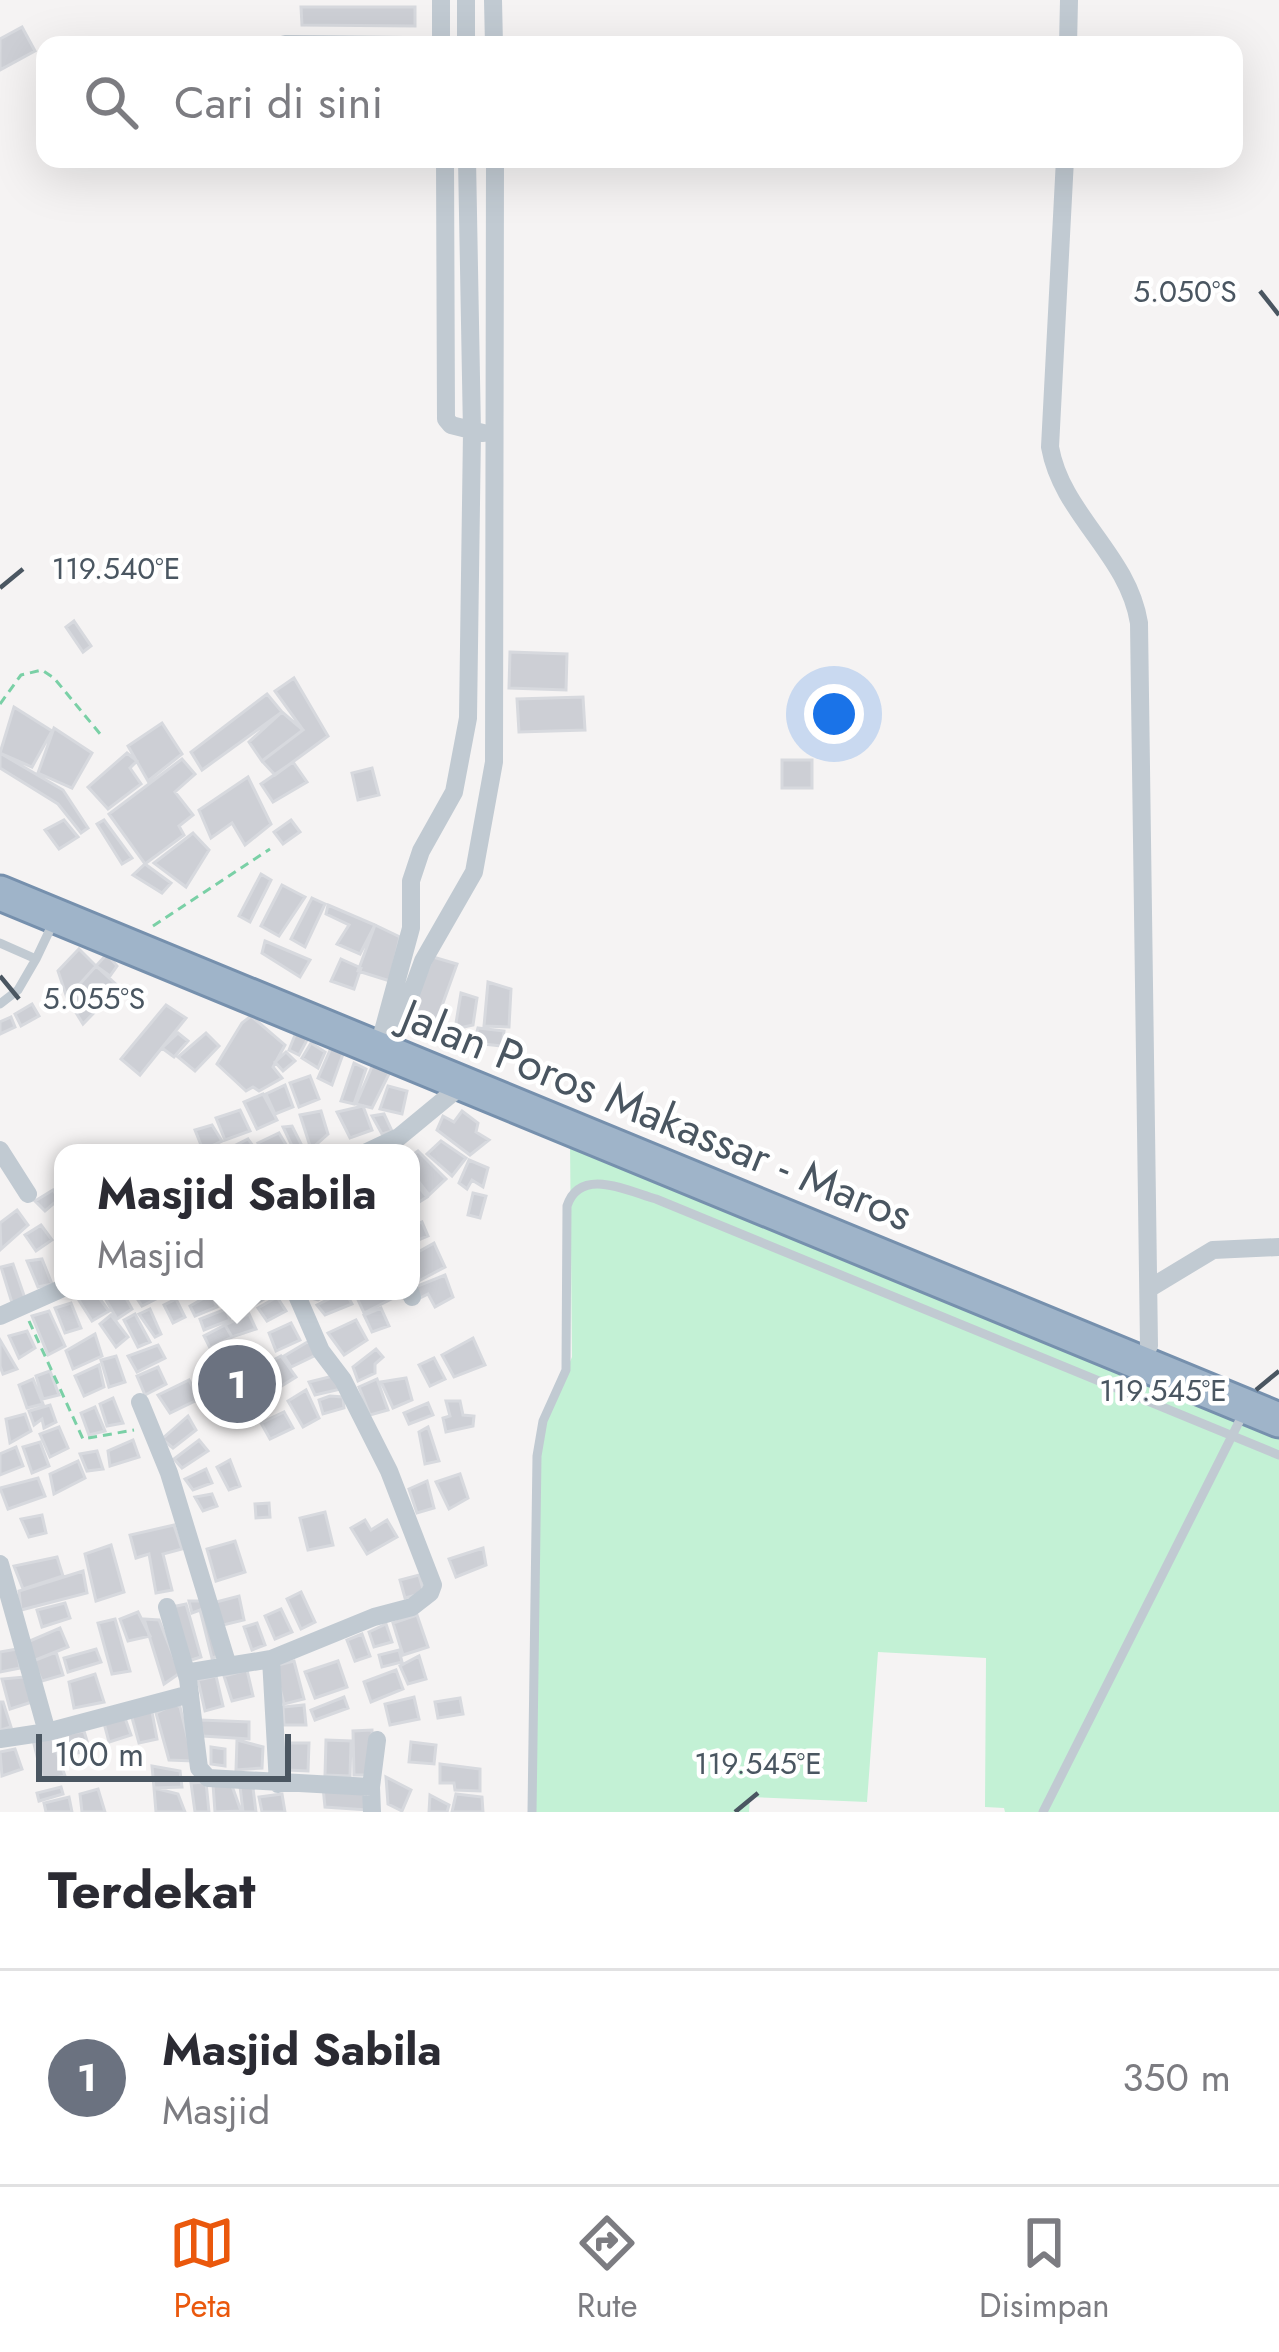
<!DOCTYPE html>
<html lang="id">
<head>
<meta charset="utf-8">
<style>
  :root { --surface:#fff; --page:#f7f7f7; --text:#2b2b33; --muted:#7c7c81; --line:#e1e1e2; --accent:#ea580c }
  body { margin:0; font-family:Jost,sans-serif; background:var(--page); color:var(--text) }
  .scale { position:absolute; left:36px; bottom:30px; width:255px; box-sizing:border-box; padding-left:12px; border:6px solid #4a5661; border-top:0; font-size:33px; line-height:42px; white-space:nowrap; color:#4a5661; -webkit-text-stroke:9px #fff; paint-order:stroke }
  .you { position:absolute; left:834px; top:714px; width:42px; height:42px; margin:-30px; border:9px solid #fff; border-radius:50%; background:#1a73e8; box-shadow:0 0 0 18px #1a73e833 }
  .badge { display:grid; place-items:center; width:78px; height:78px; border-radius:50%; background:var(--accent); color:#fff; font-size:39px; font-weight:700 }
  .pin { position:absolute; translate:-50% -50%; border:6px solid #fff; box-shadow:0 3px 12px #0006 }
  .popup { position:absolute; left:54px; top:1144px; width:366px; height:156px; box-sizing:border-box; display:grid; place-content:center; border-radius:24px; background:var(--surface); filter:drop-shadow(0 3px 9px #0005); font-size:39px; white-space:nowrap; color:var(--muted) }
  .popup b { font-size:45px; color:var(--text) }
  .popup::after { content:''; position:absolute; left:50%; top:100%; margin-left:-24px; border:24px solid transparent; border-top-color:var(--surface) }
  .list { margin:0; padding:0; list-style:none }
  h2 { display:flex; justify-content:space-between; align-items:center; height:156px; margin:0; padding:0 48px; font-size:51px }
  h2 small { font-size:39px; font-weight:400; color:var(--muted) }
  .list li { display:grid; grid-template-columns:78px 1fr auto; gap:36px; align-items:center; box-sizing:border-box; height:216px; padding:0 48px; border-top:3px solid var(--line) }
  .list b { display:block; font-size:45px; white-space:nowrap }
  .list p { margin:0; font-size:39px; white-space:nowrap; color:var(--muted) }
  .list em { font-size:39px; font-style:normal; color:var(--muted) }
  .icon { flex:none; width:66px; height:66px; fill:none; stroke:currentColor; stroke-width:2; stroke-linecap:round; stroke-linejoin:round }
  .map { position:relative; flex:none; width:1279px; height:1812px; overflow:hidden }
  .search { position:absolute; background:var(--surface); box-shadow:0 12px 48px #0002; left:36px; right:36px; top:36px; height:132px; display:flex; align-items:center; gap:30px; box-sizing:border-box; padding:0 42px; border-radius:24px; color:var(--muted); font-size:45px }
  .sheet { height:372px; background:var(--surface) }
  nav { display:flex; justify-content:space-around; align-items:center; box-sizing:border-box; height:168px; border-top:3px solid var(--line); background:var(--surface); font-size:33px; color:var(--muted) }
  nav a { display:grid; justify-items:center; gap:6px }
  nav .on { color:var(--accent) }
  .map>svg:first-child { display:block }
  .green { fill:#c3f1d5 }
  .building { fill:#cdcfd5; stroke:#d7d9de; stroke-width:3 }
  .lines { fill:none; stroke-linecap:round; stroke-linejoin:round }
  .trunk-casing { stroke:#7690ad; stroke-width:39 }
  .path { stroke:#7ad0a6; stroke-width:3; stroke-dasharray:9 6; stroke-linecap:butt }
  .service { stroke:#c1cad2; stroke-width:9 }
  .minor { stroke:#c1cad2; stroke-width:18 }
  .trunk { stroke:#9fb4c9; stroke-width:33 }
  .ticks { fill:none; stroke:#4a5661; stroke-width:4.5 }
  .labels { text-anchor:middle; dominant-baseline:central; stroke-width:9; stroke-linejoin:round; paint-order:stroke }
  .street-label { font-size:45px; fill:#4a5661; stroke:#fff }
  .ticks-label { font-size:30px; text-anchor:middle; fill:#4a5661; stroke:#fff; stroke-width:9; stroke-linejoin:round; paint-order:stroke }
</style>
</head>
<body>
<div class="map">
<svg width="1279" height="1812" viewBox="0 0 1279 1812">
  <rect width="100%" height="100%" fill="#f5f3f3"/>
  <path class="green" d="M570,1141L1279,1435V1812H1005L1004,1808L985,1807L986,1658L878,1652L867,1802L750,1797L749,1812H535L540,1433L572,1357Z"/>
  <path class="building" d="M301,7H415V26L302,25Z
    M22,27L35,51L0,70V39Z
    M74,621L91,646L83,652L66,627Z
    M510,652L567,654L566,690L509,688Z
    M294,678L328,736L275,775L262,761L303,730L275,691Z
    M267,694L282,712L202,770L191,752Z
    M583,697L585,730L519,732L517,699Z
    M14,707L52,731L32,767L0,753Z
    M282,712L303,730L262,761L249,742Z
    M162,723L182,754L148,781L128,746Z
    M54,728L92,753L72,788L38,773Z
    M0,753L63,790L88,828L81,833L58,804L0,768Z
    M127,753L137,761L130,768L141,784L108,809L88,787Z
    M182,759L195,774L175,792L193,815L179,826L184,835L145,864L109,814Z
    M782,760H812V788H782Z
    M293,762L307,782L273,802L261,784Z
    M372,768L379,795L358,800L352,773Z
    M248,777L271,824L245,845L232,823L211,838L199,810Z
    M64,820L78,837L59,849L45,830Z
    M104,820L132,858L122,864L97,824Z
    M291,820L300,832L283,844L274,832Z
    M193,833L209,850L186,887L154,863Z
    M145,864L171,883L162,893L133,875Z
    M261,874L271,880L250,922L239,916Z
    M282,885L305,897L279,936L261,926Z
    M312,898L325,904L305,947L291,939Z
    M328,905L375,925L360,954L337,944L349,925L326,914Z
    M375,925L400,937L390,981L358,971Z
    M265,941L310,960L300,977L262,953Z
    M79,949L96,966L67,998L58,971Z
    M107,954L117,966L110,976L96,966Z
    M433,957L457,964L434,1028L408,1016Z
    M341,959L361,968L354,989L331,981Z
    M96,966L119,987L83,1024L67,998Z
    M488,982L511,989L509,1027L484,1026Z
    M461,993L477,998L473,1025L455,1029Z
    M32,1004L39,1016L21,1026L15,1014Z
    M166,1005L186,1018L140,1075L121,1059Z
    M251,1016L285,1045L273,1067L282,1078L259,1091L253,1087L246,1091L217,1064L242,1023Z
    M11,1017L15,1027L0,1034V1022Z
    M478,1028L504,1031L502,1046L474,1043Z
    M297,1030L308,1038L299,1055L289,1050Z
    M178,1033L188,1041L174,1057L162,1048Z
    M206,1033L219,1046L195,1071L178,1057Z
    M311,1043L325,1052L318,1068L302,1058Z
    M331,1048L343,1054L332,1085L318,1078Z
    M286,1052L295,1061L283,1071L275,1062Z
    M374,1062L391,1070L372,1108L356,1104Z
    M354,1063L366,1069L354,1104L341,1101Z
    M310,1076L319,1099L299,1107L290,1083Z
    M285,1085L293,1107L275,1114L266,1094Z
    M388,1086L407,1091L402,1114L380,1109Z
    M263,1094L277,1120L257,1129L244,1102Z
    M363,1106L372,1130L350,1138L337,1112Z
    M240,1110L250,1131L225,1140L216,1118Z
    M321,1111L328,1134L311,1149L300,1115Z
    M462,1111L478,1123L476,1132L489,1140L470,1155L437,1130L443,1116L454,1122Z
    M384,1114L392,1131L382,1134L372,1116Z
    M212,1125L222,1141L203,1150L195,1130Z
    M292,1126L302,1146L293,1148L283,1127Z
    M279,1133L291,1153H265L258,1143Z
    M248,1139L258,1153L222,1152Z
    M441,1141L466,1158L452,1176L427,1154Z
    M418,1151L446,1179L429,1195L411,1172V1156Z
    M469,1160L488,1168L483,1187L472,1180L467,1189L459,1183Z
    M411,1177L427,1197L411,1207Z
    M53,1190L59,1199L45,1211L35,1201Z
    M473,1193L486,1196L480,1218L468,1215Z
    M17,1210L28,1225L1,1249L0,1223Z
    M422,1222L428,1236L411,1243V1226Z
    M41,1225L52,1240L36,1251L25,1235Z
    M434,1243L445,1267L415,1283L411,1256Z
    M42,1259L52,1284L38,1287L27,1261Z
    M13,1264L26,1301L13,1306L1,1267Z
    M445,1275L453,1297L435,1307L428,1294L420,1298L415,1287Z
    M81,1291H94L109,1311L92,1321L75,1294Z
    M101,1291H122L132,1309L117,1319Z
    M132,1291H159L162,1296L142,1306Z
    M221,1291H235L245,1311L231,1316Z
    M258,1291L274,1293L249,1308L245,1299Z
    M304,1291H334L318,1300L307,1297Z
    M345,1291L352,1304L325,1315L317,1305Z
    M354,1291H407L364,1313Z
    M211,1294L217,1307L195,1316L190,1306Z
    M277,1297L286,1311L267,1321L258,1308Z
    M176,1299L185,1317L173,1323L164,1305Z
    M71,1303L81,1328L65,1333L55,1308Z
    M381,1308L389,1326L372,1332L364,1315Z
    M150,1309L161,1334L155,1337L139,1314Z
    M226,1309L230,1320L204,1330L200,1319Z
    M49,1311L65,1346L48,1355L32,1316Z
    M135,1314L150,1342L138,1347L124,1320Z
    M249,1314L256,1329L232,1337L225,1325Z
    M111,1315L128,1337L116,1347L100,1324Z
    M356,1320L367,1340L344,1355L328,1333Z
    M291,1323L300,1340L276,1351L269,1333Z
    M225,1325L232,1337L210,1348L204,1336Z
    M27,1331L35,1348L19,1358L9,1336Z
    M95,1334L102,1356L73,1369L66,1351Z
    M473,1338L485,1365L454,1377L442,1355Z
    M0,1340L17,1369L3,1374L0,1366Z
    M309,1341L316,1355L291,1367L284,1356Z
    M158,1345L165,1358L137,1372L128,1356Z
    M376,1349L383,1357L375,1364V1373L358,1381L353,1367Z
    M116,1356L125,1382L109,1387L101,1360Z
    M281,1356L296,1377L280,1387L266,1364Z
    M434,1358L445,1379L430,1386L419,1365Z
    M242,1364L258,1389L233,1406L215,1379Z
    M99,1365L104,1387L84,1396L75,1376Z
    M158,1367L166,1384L145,1395L137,1376Z
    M50,1371L59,1395L43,1399L36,1376Z
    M337,1375L341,1389L315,1395L309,1382Z
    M406,1378L412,1400L393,1408L381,1382Z
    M33,1379L43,1404L27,1408L19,1385Z
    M377,1379L388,1410L370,1415L359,1387Z
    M189,1380L199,1399L170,1413L158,1395Z
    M306,1390L319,1418L303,1427L288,1401Z
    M330,1396L343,1397L344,1408L323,1414L319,1400Z
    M113,1398L123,1423L107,1426L100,1404Z
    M446,1401H460L463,1415L474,1416L473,1426L446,1432L443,1418L450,1416Z
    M428,1403L433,1415L409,1424L404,1413Z
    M50,1405L56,1422L44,1428L42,1419L34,1425L29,1411Z
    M95,1407L105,1431L89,1435L81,1413Z
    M284,1412L293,1428L270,1439L261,1423Z
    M25,1414L31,1431L10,1443L6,1419Z
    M188,1416L196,1430L173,1448L162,1439Z
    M59,1427L68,1448L50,1457L40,1434Z
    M428,1427L439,1461L425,1464L419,1432Z
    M133,1440L139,1457L110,1466L108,1451Z
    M199,1440L208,1451L182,1468L174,1459Z
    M40,1442L49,1466L32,1473L23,1447Z
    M16,1447L23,1466L0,1475V1454Z
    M97,1451L103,1469L87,1471L80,1454Z
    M230,1460L240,1486L229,1490L217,1467Z
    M78,1461L85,1478L54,1494L50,1474Z
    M206,1469L212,1483L193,1490L185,1479Z
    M460,1474L468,1498L449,1509L436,1482Z
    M38,1478L45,1496L8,1509L0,1488Z
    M427,1481L434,1508L417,1513L409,1489Z
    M212,1494L217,1506L203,1511L195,1497Z
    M269,1503L270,1517L256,1518L255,1504Z
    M325,1512L333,1545L308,1550L300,1518Z
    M42,1515L46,1533L29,1537L21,1519Z
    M365,1520L371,1530L387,1520L397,1537L367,1554L351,1528Z
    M174,1525L182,1549L163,1554L172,1590L156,1593L149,1554L136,1558L130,1535Z
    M235,1541L245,1572L216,1581L207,1549Z
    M111,1545L124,1592L96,1601L85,1554Z
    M483,1548L486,1565L456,1577L449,1559Z
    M57,1557L63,1576L23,1589L14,1566Z
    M83,1571L87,1593L21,1610L19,1591Z
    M419,1575L424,1593L405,1598L400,1580Z
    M301,1592L315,1622L301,1629L287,1599Z
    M239,1596L244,1620L219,1626L212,1603Z
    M189,1601H206L222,1655L212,1658L200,1610L192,1613Z
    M65,1603L70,1618L42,1627L37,1610Z
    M186,1604L201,1657L188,1661L172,1607Z
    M281,1609L292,1632L275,1639L265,1616Z
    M138,1612L150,1636L128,1641L120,1619Z
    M417,1615L428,1647L403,1655L393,1623Z
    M115,1619L130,1671L112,1674L98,1623Z
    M144,1619L159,1620L180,1673L164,1684Z
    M257,1623L265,1645L252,1650L244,1627Z
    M386,1624L392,1642L374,1647L369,1632Z
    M60,1628L68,1647L33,1661L25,1643Z
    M362,1634L370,1656L355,1661L347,1640Z
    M17,1649L20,1668L0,1672V1652Z
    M96,1649L101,1662L68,1672L64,1658Z
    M399,1650L402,1662L382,1667L379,1655Z
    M56,1652L63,1675L42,1681L33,1661Z
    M419,1656L426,1679L408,1684L400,1666Z
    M294,1661L304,1699L284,1704L274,1666Z
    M338,1661L347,1687L315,1698L305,1672Z
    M247,1670L253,1696L232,1701L224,1676Z
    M396,1670L403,1689L371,1702L364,1682Z
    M95,1674L104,1702L74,1708L69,1682Z
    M216,1676L223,1706L205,1711L198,1680Z
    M24,1677L32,1702L10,1709L2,1679Z
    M344,1697L348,1708L315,1720L311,1710Z
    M414,1697L419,1719L390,1725L385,1704Z
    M460,1698L463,1714L438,1718L435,1702Z
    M0,1702H3L11,1727L0,1730Z
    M175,1704L180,1707L193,1761L169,1760L156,1713Z
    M304,1705L306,1725H284L283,1707Z
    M152,1712L157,1739L139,1743L131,1714Z
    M125,1718L131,1735L109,1742L104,1723Z
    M200,1720L249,1722V1739L203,1736Z
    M372,1730L373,1775H354L353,1731Z
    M84,1731L90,1751L63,1755L53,1736Z
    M51,1735L65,1776L43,1780L33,1740Z
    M237,1740L263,1747L262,1768L236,1770Z
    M326,1740L351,1741L350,1776L325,1775Z
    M411,1742L436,1745L434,1764L409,1762Z
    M288,1743H309L308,1771L288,1770Z
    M211,1747L225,1749V1766L211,1764Z
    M15,1749L22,1769L2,1776L0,1752Z
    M440,1764L480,1769V1791L455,1790L454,1783H440Z
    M152,1766L180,1771L182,1787L154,1788Z
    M386,1777L411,1790L402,1811L388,1804Z
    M206,1782L209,1812H195L191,1783Z
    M213,1784L232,1786L241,1811L215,1812Z
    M240,1786L253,1788L256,1812H243Z
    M61,1787L63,1794L39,1801L37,1793Z
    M323,1787L365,1791L367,1810L325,1807Z
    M154,1788L178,1794L185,1812H156Z
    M98,1789L105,1812H82L80,1794Z
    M282,1794L285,1812H262L259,1797Z
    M456,1794L482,1797L483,1812H452Z
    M430,1795L449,1805L447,1812H429Z
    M69,1797L72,1812H46L44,1803Z"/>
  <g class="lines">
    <defs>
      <path id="trunk" d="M0,893L1279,1420"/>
    </defs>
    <use href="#trunk" class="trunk-casing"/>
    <path class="path" d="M0,704L21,675L42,670L54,678L101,735
      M153,926L270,849
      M29,1321L83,1439L134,1430"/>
    <path class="service" d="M0,943L36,959L18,990L0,1004
      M36,959L54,921
      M532,1812L537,1456L543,1421L566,1370L567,1206C580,1166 628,1191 656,1199L1279,1455
      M1043,1812L1244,1412"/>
    <path class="minor" d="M441,0V45
      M466,0V45
      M493,0L494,45
      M285,44L405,45
      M1068,45L1069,0
      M445,159L446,419L451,425L483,433
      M1065,159L1050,447C1062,515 1128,554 1139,623L1149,1346
      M383,1031L411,928V881L421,851L454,792L468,718L472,432L467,159
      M396,1035L423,961L474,872L494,762L495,159
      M0,1150L28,1194
      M365,1153L399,1137L462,1085
      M1150,1288L1213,1250L1279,1247
      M295,1291L321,1351L343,1380L389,1471L433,1585L430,1593L412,1607L374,1617L271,1659L191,1672L188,1679L199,1768L208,1778L371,1787L372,1812
      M410,1291L412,1297
      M0,1316L63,1288
      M140,1402L169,1473L228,1666
      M0,1564L47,1732
      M167,1607L188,1679
      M271,1659L278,1784
      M0,1739L47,1732L190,1694
      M371,1787L377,1740"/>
    <use href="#trunk" class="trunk"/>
  </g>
  <path class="ticks" d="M1260,291L1279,315M0,588L23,569M0,976L19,999M1256,1390L1279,1371M735,1812L758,1793"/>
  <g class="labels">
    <g class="street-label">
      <text transform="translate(657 1115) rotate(22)">Jalan Poros Makassar - Maros</text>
    </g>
  </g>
  <g class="ticks-label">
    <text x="1185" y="302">5.050°S</text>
    <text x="116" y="579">119.540°E</text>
    <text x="94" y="1009">5.055°S</text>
    <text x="1163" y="1401">119.545°E</text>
    <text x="758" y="1774">119.545°E</text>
  </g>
</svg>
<div class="scale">100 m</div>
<div class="you"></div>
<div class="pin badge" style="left:237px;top:1384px;background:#6b7280">1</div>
<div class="popup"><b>Masjid Sabila</b>Masjid</div>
<div class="search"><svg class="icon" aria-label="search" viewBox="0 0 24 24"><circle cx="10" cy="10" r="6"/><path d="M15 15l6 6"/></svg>Cari di sini</div>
</div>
<section class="sheet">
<h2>Terdekat<small></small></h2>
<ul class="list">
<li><span class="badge" style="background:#6b7280">1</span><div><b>Masjid Sabila</b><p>Masjid</p></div><em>350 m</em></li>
</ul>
</section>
<nav>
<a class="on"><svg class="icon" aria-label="map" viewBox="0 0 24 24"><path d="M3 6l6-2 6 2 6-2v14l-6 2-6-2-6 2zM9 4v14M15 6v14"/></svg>Peta</a>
<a><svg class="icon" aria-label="directions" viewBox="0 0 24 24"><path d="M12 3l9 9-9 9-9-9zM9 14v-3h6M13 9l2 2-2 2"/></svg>Rute</a>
<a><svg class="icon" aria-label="saved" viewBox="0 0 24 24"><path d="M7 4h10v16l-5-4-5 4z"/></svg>Disimpan</a>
</nav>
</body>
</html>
